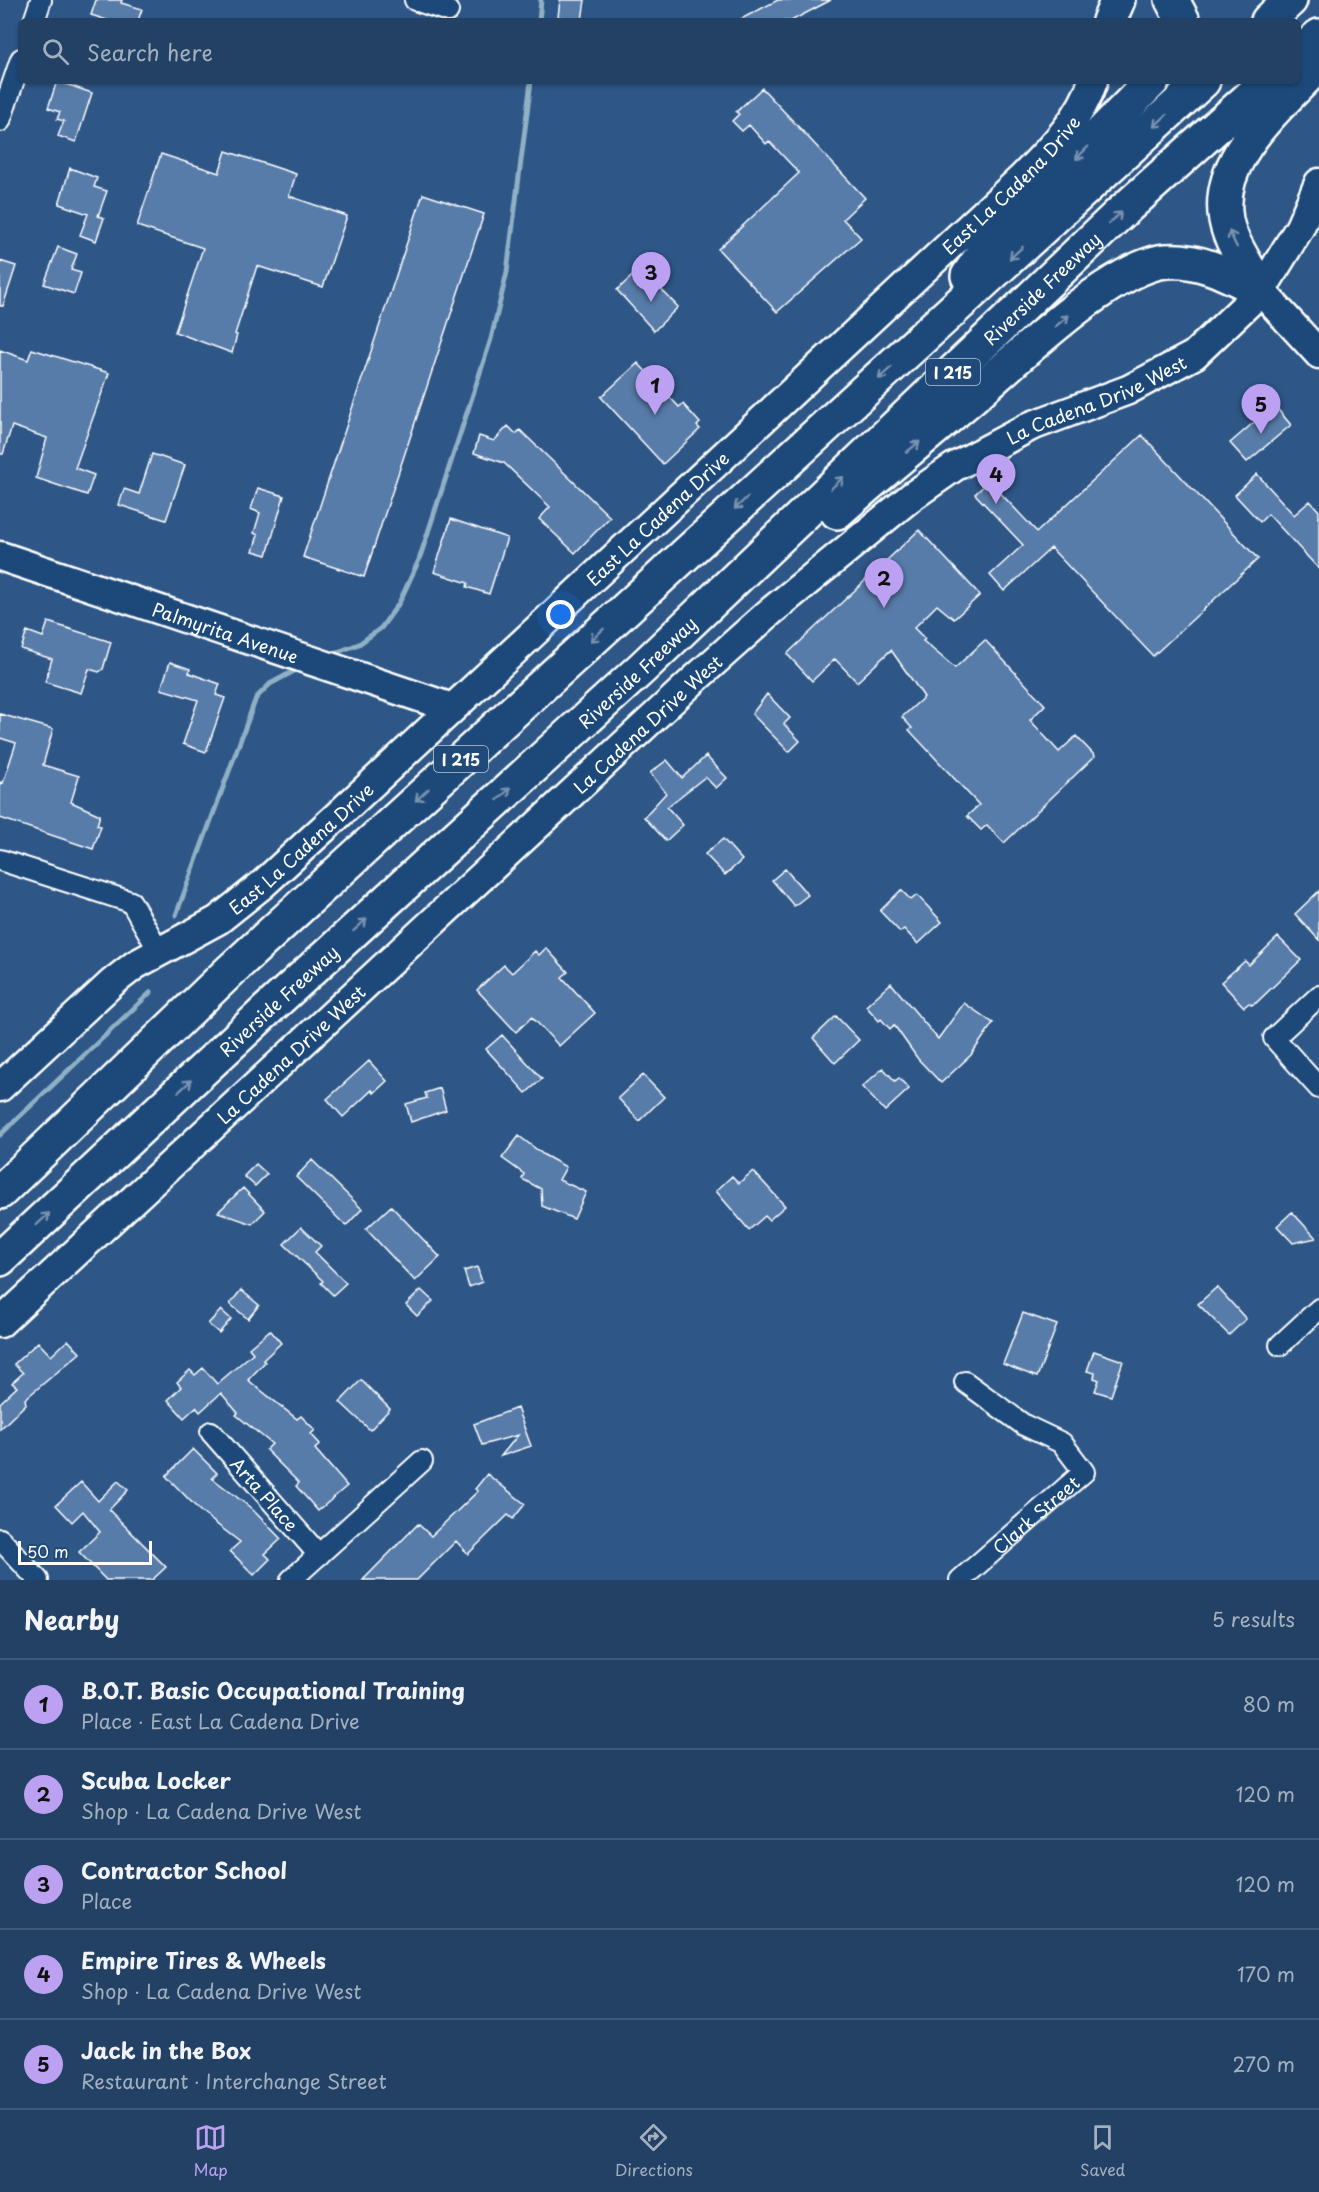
<!DOCTYPE html>
<html lang="en">
<head>
<meta charset="utf-8">
<style>
  :root { --surface:#224165; --page:#2e4c6e; --text:#f1f3f6; --muted:#a2afbf; --line:#3f5a79; --accent:#bca0f2 }
  body { margin:0; font-family:"Playpen Sans",sans-serif; background:var(--page); color:var(--text) }
  .scale { position:absolute; left:18px; bottom:15px; width:134px; box-sizing:border-box; padding-left:6px; border:3px solid #fff; border-top:0; font-size:16px; line-height:21px; white-space:nowrap; color:#fff; -webkit-text-stroke:4px #1f4a7a; paint-order:stroke }
  .you { position:absolute; left:561px; top:615px; width:21px; height:21px; margin:-15px; border:4px solid #fff; border-radius:50%; background:#1a73e8; box-shadow:0 0 0 9px #1a73e833 }
  .badge { display:grid; place-items:center; width:39px; height:39px; border-radius:50%; background:var(--accent); color:#111; font-size:20px; font-weight:700 }
  .pin { position:absolute; translate:-50% -50px; filter:drop-shadow(0 2px 3px #0008) }
  .pin::after { content:''; position:absolute; top:32px; width:21px; height:18px; background:inherit; clip-path:polygon(0 0,100% 0,50% 100%) }
  .list { margin:0; padding:0; list-style:none }
  h2 { display:flex; justify-content:space-between; align-items:center; height:78px; margin:0; padding:0 24px; font-size:26px }
  h2 small { font-size:20px; font-weight:400; color:var(--muted) }
  .list li { display:grid; grid-template-columns:39px 1fr auto; gap:18px; align-items:center; box-sizing:border-box; height:90px; padding:0 24px; border-top:2px solid var(--line) }
  .list b { display:block; font-size:22px; white-space:nowrap }
  .list p { margin:0; font-size:20px; white-space:nowrap; color:var(--muted) }
  .list em { font-size:20px; font-style:normal; color:var(--muted) }
  .icon { flex:none; width:33px; height:33px; fill:none; stroke:currentColor; stroke-width:2; stroke-linecap:round; stroke-linejoin:round }
  .map { position:relative; flex:none; width:1319px; height:1580px; overflow:hidden }
  .search { position:absolute; background:var(--surface); box-shadow:0 2px 4px #0004; left:18px; right:18px; top:18px; height:66px; display:flex; align-items:center; gap:15px; box-sizing:border-box; padding:0 21px; border-radius:9px; color:var(--muted); font-size:22px }
  .sheet { height:528px; background:var(--surface) }
  nav { display:flex; justify-content:space-around; align-items:center; box-sizing:border-box; height:84px; border-top:2px solid var(--line); background:var(--surface); font-size:16px; color:var(--muted) }
  nav a { display:grid; justify-items:center; gap:3px }
  nav .on { color:var(--accent) }
  .map>svg:first-child { display:block }
  .lines { fill:none; stroke-linecap:round; stroke-linejoin:round }
  .stream { stroke:#8fb0c5; stroke-width:5 }
  .building { fill:#587ba9; stroke:#fff; stroke-width:1.5 }
  .street-casing { stroke:#fff; stroke-width:24 }
  .secondary-casing { stroke:#fff; stroke-width:33 }
  .highway-casing { stroke:#fff; stroke-width:38 }
  .street { stroke:#1f4a7a; stroke-width:20 }
  .secondary { stroke:#1f4a7a; stroke-width:28 }
  .highway { stroke:#1f4a7a; stroke-width:33 }
  .oneway { stroke:#7992af }
  .labels { text-anchor:middle; dominant-baseline:central; stroke-width:4.5; stroke-linejoin:round; paint-order:stroke }
  .shield { fill:#1f4a7a; stroke:#bcc9d7; stroke-width:1.5 }
  .shield-label { font-size:16px; font-weight:bold; fill:#fff }
  .street-label { font-size:18px; fill:#fff; stroke:#1f4a7a }
</style>
</head>
<body>
<div class="map">
<svg width="1319" height="1580" viewBox="0 0 1319 1580">
  <rect width="100%" height="100%" fill="#2e5787"/>
  <filter id="ink" filterUnits="userSpaceOnUse"><feTurbulence type="fractalNoise" baseFrequency=".0167" numOctaves="2"/><feDisplacementMap in="SourceGraphic" scale="12" xChannelSelector="R" yChannelSelector="G"/><feConvolveMatrix kernelMatrix="1 2 1 2 8 2 1 2 1" color-interpolation-filters="sRGB"/></filter>
  <g filter="url(#ink)">
    <g class="lines">
      <path class="stream" d="M539,21L541,0
        M330,655L359,644L381,628L399,603L419,560L491,339L507,272L531,81
        M176,915L256,698L270,684L294,671
        M0,1135L151,992"/>
    </g>
    <path class="building" d="M96,0H122L121,3L142,9L138,21H110L91,15Z
      M560,0H585L582,20L558,17Z
      M778,0H831L791,21H737Z
      M57,81L92,93L76,142L58,136L64,121L57,119L60,112L48,108Z
      M762,88L865,198L843,219L861,238L777,312L718,249L799,173L769,141L766,144L749,125L742,131L732,121L739,114L736,112Z
      M226,151L296,174L289,196L347,216L323,287L257,266L235,334L237,335L232,353L175,332L203,248L137,226L161,154L219,173Z
      M70,168L97,178L94,187L107,191L98,216L104,218L96,241L80,235L88,214L59,204Z
      M423,194L484,214L364,577L303,557Z
      M58,247L77,254L71,270L81,273L74,294L44,284Z
      M0,261L16,266L3,306H0Z
      M641,268L678,307L654,331L617,290Z
      M32,349L109,373L75,468L94,475L87,495L36,478L47,438L12,426L3,454H0V350L28,360Z
      M638,363L679,407L683,404L700,423L697,426L700,429L663,464L601,397Z
      M1274,405L1291,425L1247,462L1230,443Z
      M508,426L516,434L520,430L610,517L575,553L539,519L550,507L504,463L474,453L479,436L494,441Z
      M1142,435L1258,559L1153,656L1051,548L1004,591L990,575L1023,545L975,494L989,481L1037,532Z
      M152,454L185,465L166,520L119,505L124,489L139,494Z
      M1257,474L1294,515L1310,501L1319,511V569L1268,514L1260,522L1235,495Z
      M258,488L284,496L267,555L253,551L258,535L254,533L260,513L251,509Z
      M451,519L507,538L489,594L467,587L468,583L434,572Z
      M919,530L980,595L954,619L937,605L914,628L925,639L923,641L955,668L985,640L1045,705L1030,720L1059,752L1076,736L1095,756L1004,843L987,825L981,830L967,816L979,805L909,730L912,728L902,717L924,697L891,650L857,682L835,659L812,681L787,654Z
      M48,622L111,642L103,669L99,672L89,669L81,693L45,682L52,659L21,649L27,631L43,637Z
      M170,662L190,669L189,673L220,684L216,695L225,698L206,752L183,744L198,700L161,689Z
      M767,694L790,718L784,724L800,741L789,752L752,714Z
      M0,714L53,729L43,765L79,776L71,802L100,815L97,825L101,826L93,849L0,818V782L3,783L16,743L0,738Z
      M706,756L727,778L716,788L705,777L667,807L683,825L666,841L644,817L666,793L650,773L667,760L682,778Z
      M723,839L742,860L725,875L705,854Z
      M785,869L808,895L794,906L772,880Z
      M901,890L911,900L917,895L942,922L918,944L904,929L900,932L880,911Z
      M1319,891V940L1295,914Z
      M1278,937L1301,960L1256,1003L1251,1005L1249,1003L1244,1007L1221,982L1245,961L1249,965Z
      M546,948L568,972L562,977L595,1013L559,1046L532,1017L516,1032L477,990L504,965L512,973L535,951L539,955Z
      M891,983L938,1039L964,1003L993,1023L971,1055L941,1083L918,1059L894,1025L890,1029L881,1019L879,1021L866,1006Z
      M836,1016L859,1040L835,1063L813,1038Z
      M502,1035L542,1079L526,1093L486,1049Z
      M369,1061L387,1081L374,1093L372,1090L343,1117L327,1099Z
      M883,1068L895,1081L899,1078L909,1089L885,1111L862,1087Z
      M643,1075L664,1097L639,1121L618,1098Z
      M440,1088L446,1110L411,1122L406,1104L427,1098L425,1093Z
      M519,1136L544,1155L566,1167L559,1180L586,1192L574,1219L542,1206L541,1189L522,1179L524,1174L502,1158Z
      M312,1160L362,1209L346,1226L296,1177Z
      M256,1164L267,1174L255,1186L244,1176Z
      M753,1171L785,1206L769,1220L765,1216L749,1230L716,1191L732,1176L739,1183Z
      M243,1188L265,1211L252,1224L218,1212Z
      M391,1206L440,1257L415,1281L366,1229Z
      M1292,1212L1316,1238L1293,1243L1277,1226Z
      M301,1227L321,1246L315,1252L346,1283L333,1295L321,1283L323,1281L284,1244Z
      M477,1267L482,1282L469,1287L464,1271Z
      M1217,1287L1246,1319L1229,1335L1198,1304Z
      M241,1290L259,1305L248,1319L230,1304Z
      M421,1290L433,1301L417,1316L406,1305Z
      M221,1310L231,1319L219,1333L208,1324Z
      M1023,1313L1057,1325L1037,1377L1003,1364Z
      M270,1330L281,1343L263,1360L265,1362L248,1380L297,1419L301,1416L315,1430L311,1434L320,1444L315,1449L347,1486L318,1511L296,1486L299,1483L266,1450L272,1444L236,1415L238,1413L221,1393L200,1412L196,1407L184,1418L168,1400L181,1387L177,1382L190,1370L195,1375L203,1368L217,1384L253,1353L249,1348Z
      M68,1340L80,1353L25,1399L26,1404L0,1429V1403L17,1387L12,1383L23,1373L14,1364L38,1342L51,1356Z
      M1094,1351L1123,1361L1111,1396L1095,1391L1099,1380L1094,1378L1095,1373L1087,1371Z
      M361,1380L390,1409L370,1430L340,1402Z
      M517,1408L531,1446L501,1456L518,1435L482,1445L474,1424Z
      M193,1449L217,1473L212,1478L251,1508L281,1539L265,1554L270,1559L254,1575L230,1551L240,1542L202,1513L166,1476Z
      M487,1474L525,1504L513,1519L508,1515L468,1554L456,1541L417,1580H363L418,1524L431,1536L478,1491L475,1489Z
      M118,1481L128,1490L109,1510L166,1567L152,1580H106L79,1552L100,1532L83,1511L72,1522L56,1505L81,1482L98,1501Z"/>
    <g class="lines">
      <defs>
        <g id="street">
          <path d="M415,0L448,11"/>
          <path d="M34,21L41,0"/>
          <path d="M0,121L21,59"/>
          <path d="M0,860L131,902L159,951"/>
          <path d="M1319,996L1274,1038L1319,1088"/>
          <path d="M1280,1345L1319,1309"/>
          <path id="s1" d="M211,1432L319,1555"/>
          <path d="M0,1539L38,1580"/>
          <path d="M291,1580L422,1461"/>
          <path id="s2" d="M960,1580L1084,1472L1062,1443L1024,1425L965,1382"/>
        </g>
        <g id="secondary">
          <path d="M1261,291L1319,354"/>
          <path id="s3" d="M0,556L452,708"/>
          <path id="s4" d="M0,1087L113,982L135,965L218,920L263,884L336,817L1023,177C1050,149 1081,119 1093,81"/>
          <path id="s5" d="M0,1323L695,679L770,612L911,497L954,467L1031,426L1128,390L1194,355L1261,291L1300,227L1319,183"/>
        </g>
        <g id="highway">
          <path d="M1172,0L1183,21"/>
          <path d="M1109,21L1118,0"/>
          <path d="M1268,21L1290,0"/>
          <path d="M1298,55L1319,36"/>
          <path d="M968,276L985,251L1152,81"/>
          <path d="M1261,291C1251,272 1238,253 1230,234C1204,166 1278,108 1319,64"/>
          <path d="M837,512C883,471 930,433 977,393C1019,357 1113,266 1166,261C1200,258 1231,276 1261,291"/>
          <path d="M0,1192L230,971L1203,81"/>
          <path id="s6" d="M0,1259L267,1010L642,668L1117,216L1268,81"/>
        </g>
      </defs>
      <use href="#street" class="street-casing"/>
      <use href="#secondary" class="secondary-casing"/>
      <use href="#highway" class="highway-casing"/>
      <use href="#street" class="street"/>
      <use href="#secondary" class="secondary"/>
      <use href="#highway" class="highway"/>
    </g>
    <defs><path id="oneway-shaft" d="M-6 0H5M1.5-3L5.5 0L1.5 3" fill="none" stroke-width="1.6" stroke-linecap="round" stroke-linejoin="round" transform="scale(1.5)"/></defs>
    <g class="oneway">
      <use href="#oneway-shaft" transform="translate(1160 121) rotate(137)"/>
      <use href="#oneway-shaft" transform="translate(1082 153) rotate(134)"/>
      <use href="#oneway-shaft" transform="translate(1115 218) rotate(-43)"/>
      <use href="#oneway-shaft" transform="translate(1233 239) rotate(-115)"/>
      <use href="#oneway-shaft" transform="translate(1016 253) rotate(137)"/>
      <use href="#oneway-shaft" transform="translate(1062 321) rotate(-40)"/>
      <use href="#oneway-shaft" transform="translate(885 373) rotate(138)"/>
      <use href="#oneway-shaft" transform="translate(913 447) rotate(-40)"/>
      <use href="#oneway-shaft" transform="translate(837 483) rotate(-44)"/>
      <use href="#oneway-shaft" transform="translate(741 503) rotate(138)"/>
      <use href="#oneway-shaft" transform="translate(597 635) rotate(137)"/>
      <use href="#oneway-shaft" transform="translate(504 794) rotate(-42)"/>
      <use href="#oneway-shaft" transform="translate(422 795) rotate(137)"/>
      <use href="#oneway-shaft" transform="translate(360 925) rotate(-42)"/>
      <use href="#oneway-shaft" transform="translate(185 1086) rotate(-43)"/>
      <use href="#oneway-shaft" transform="translate(43 1219) rotate(-43)"/>
    </g>
  </g>
  <g class="labels">
    <g class="shield">
      <rect x="926" y="359" width="54" height="26" rx="4.5"/>
      <rect x="434" y="746" width="54" height="26" rx="4.5"/>
    </g>
    <g class="shield-label">
      <text x="953" y="372">I 215</text>
      <text x="461" y="759">I 215</text>
    </g>
    <g class="street-label">
      <text stroke="none"><textPath href="#s4" startOffset="1358">East La Cadena Drive</textPath></text>
      <text stroke="none"><textPath href="#s6" startOffset="1424">Riverside Freeway</textPath></text>
      <text stroke="none"><textPath href="#s5" startOffset="1440">La Cadena Drive West</textPath></text>
      <text stroke="none"><textPath href="#s4" startOffset="872">East La Cadena Drive</textPath></text>
      <text stroke="none"><textPath href="#s3" startOffset="238">Palmyrita Avenue</textPath></text>
      <text stroke="none"><textPath href="#s6" startOffset="866">Riverside Freeway</textPath></text>
      <text stroke="none"><textPath href="#s5" startOffset="882">La Cadena Drive West</textPath></text>
      <text stroke="none"><textPath href="#s4" startOffset="386">East La Cadena Drive</textPath></text>
      <text stroke="none"><textPath href="#s6" startOffset="380">Riverside Freeway</textPath></text>
      <text stroke="none"><textPath href="#s5" startOffset="396">La Cadena Drive West</textPath></text>
      <text stroke="none"><textPath href="#s1" startOffset="82">Arta Place</textPath></text>
      <text stroke="none"><textPath href="#s2" startOffset="100">Clark Street</textPath></text>
    </g>
  </g>
</svg>
<div class="scale">50 m</div>
<div class="you"></div>
<div class="pin badge" style="left:655px;top:415px">1</div>
<div class="pin badge" style="left:884px;top:608px">2</div>
<div class="pin badge" style="left:651px;top:302px">3</div>
<div class="pin badge" style="left:996px;top:504px">4</div>
<div class="pin badge" style="left:1261px;top:434px">5</div>
<div class="search"><svg class="icon" aria-label="search" viewBox="0 0 24 24"><circle cx="10" cy="10" r="6"/><path d="M15 15l6 6"/></svg>Search here</div>
</div>
<section class="sheet">
<h2>Nearby<small>5 results</small></h2>
<ul class="list">
<li><span class="badge">1</span><div><b>B.O.T. Basic Occupational Training</b><p>Place · East La Cadena Drive</p></div><em>80 m</em></li>
<li><span class="badge">2</span><div><b>Scuba Locker</b><p>Shop · La Cadena Drive West</p></div><em>120 m</em></li>
<li><span class="badge">3</span><div><b>Contractor School</b><p>Place</p></div><em>120 m</em></li>
<li><span class="badge">4</span><div><b>Empire Tires &amp; Wheels</b><p>Shop · La Cadena Drive West</p></div><em>170 m</em></li>
<li><span class="badge">5</span><div><b>Jack in the Box</b><p>Restaurant · Interchange Street</p></div><em>270 m</em></li>
</ul>
</section>
<nav>
<a class="on"><svg class="icon" aria-label="map" viewBox="0 0 24 24"><path d="M3 6l6-2 6 2 6-2v14l-6 2-6-2-6 2zM9 4v14M15 6v14"/></svg>Map</a>
<a><svg class="icon" aria-label="directions" viewBox="0 0 24 24"><path d="M12 3l9 9-9 9-9-9zM9 14v-3h6M13 9l2 2-2 2"/></svg>Directions</a>
<a><svg class="icon" aria-label="saved" viewBox="0 0 24 24"><path d="M7 4h10v16l-5-4-5 4z"/></svg>Saved</a>
</nav>
</body>
</html>
